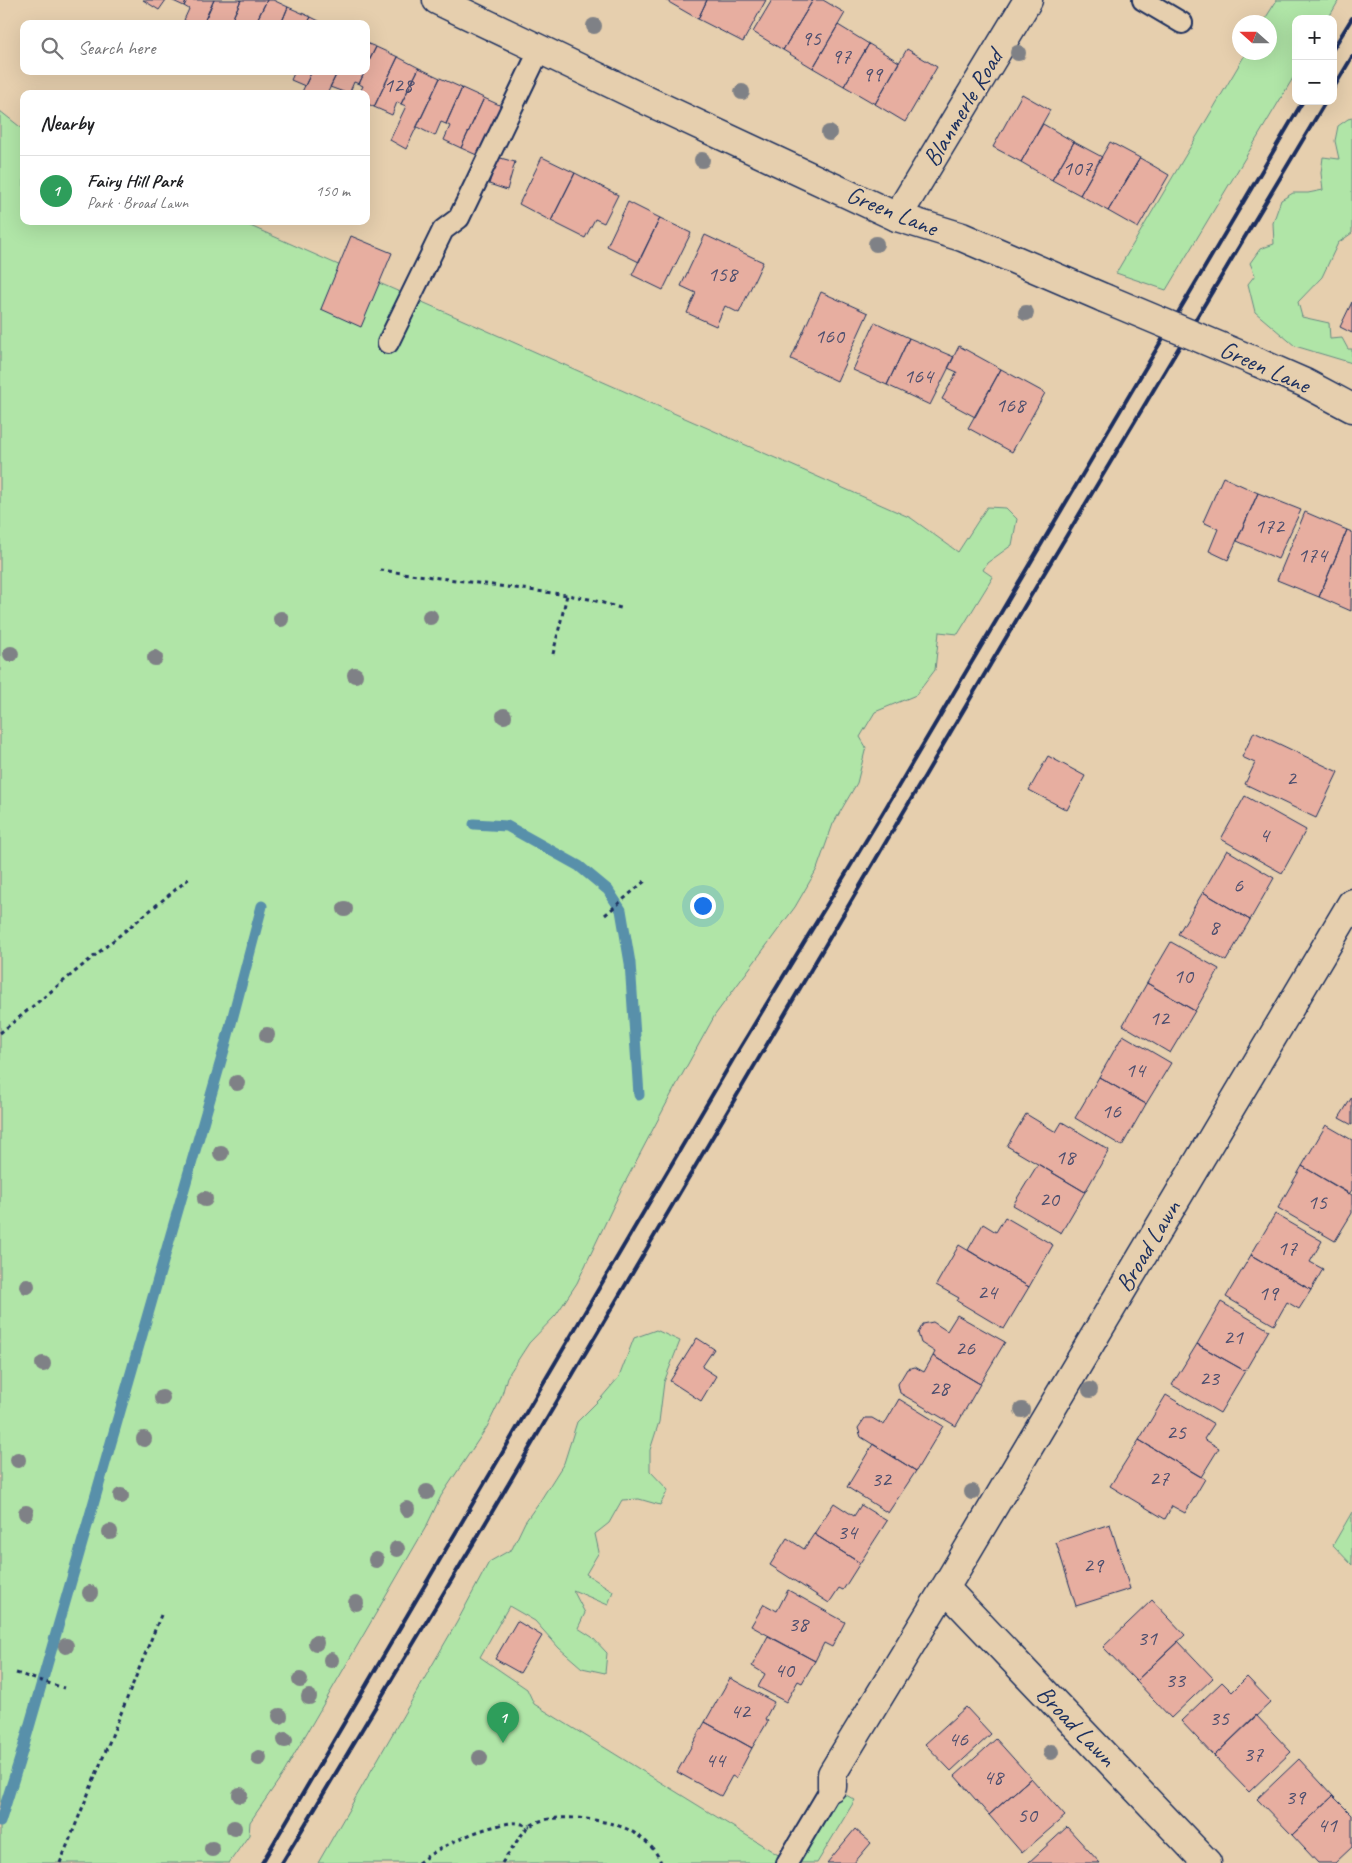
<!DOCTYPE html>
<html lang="en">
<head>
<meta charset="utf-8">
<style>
  :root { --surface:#fff; --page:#f2f2f2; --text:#202124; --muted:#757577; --line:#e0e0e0; --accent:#c8321e }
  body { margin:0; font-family:Caveat,sans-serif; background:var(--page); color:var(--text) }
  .controls { position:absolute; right:15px; top:15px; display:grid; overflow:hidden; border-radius:10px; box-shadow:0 5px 20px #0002 }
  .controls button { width:45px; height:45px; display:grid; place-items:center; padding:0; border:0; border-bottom:1px solid var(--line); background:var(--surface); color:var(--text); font:25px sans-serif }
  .compass { position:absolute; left:1232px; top:15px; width:45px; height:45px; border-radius:50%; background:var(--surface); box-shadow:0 5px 20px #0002; rotate:291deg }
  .you { position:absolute; left:702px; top:905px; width:18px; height:18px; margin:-12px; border:4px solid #fff; border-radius:50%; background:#1a73e8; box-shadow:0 0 0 8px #1a73e833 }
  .badge { display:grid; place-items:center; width:32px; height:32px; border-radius:50%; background:var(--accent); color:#fff; font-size:16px; font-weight:700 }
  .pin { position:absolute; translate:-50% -41px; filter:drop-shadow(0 1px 2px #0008) }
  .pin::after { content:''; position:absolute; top:26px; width:18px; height:15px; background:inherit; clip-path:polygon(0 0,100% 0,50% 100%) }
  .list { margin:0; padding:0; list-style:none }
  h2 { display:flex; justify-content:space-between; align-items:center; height:65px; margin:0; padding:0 20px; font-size:21px }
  h2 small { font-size:16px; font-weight:400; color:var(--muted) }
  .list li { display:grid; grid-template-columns:32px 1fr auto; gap:15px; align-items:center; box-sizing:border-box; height:70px; padding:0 20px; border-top:1px solid var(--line) }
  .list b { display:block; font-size:19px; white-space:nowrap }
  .list p { margin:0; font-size:16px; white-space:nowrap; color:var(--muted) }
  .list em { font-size:16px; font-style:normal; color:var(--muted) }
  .icon { flex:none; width:28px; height:28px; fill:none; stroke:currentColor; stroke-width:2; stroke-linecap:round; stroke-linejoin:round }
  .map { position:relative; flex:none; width:1352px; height:1863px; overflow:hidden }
  .search { position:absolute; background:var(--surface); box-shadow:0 5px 20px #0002; left:20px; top:20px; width:350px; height:55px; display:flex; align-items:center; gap:12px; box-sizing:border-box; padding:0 18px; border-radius:10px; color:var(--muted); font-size:19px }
  .panel { position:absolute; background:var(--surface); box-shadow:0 5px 20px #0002; left:20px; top:90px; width:350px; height:135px; border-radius:10px }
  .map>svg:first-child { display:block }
  .green { fill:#b0e5a7; stroke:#668a82 }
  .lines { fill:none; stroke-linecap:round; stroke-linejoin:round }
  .stream { stroke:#5890aa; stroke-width:11 }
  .building { fill:#e7aea0; stroke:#1b2f5e }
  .lane-casing { stroke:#1b2f5e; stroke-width:24 }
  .street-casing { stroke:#1b2f5e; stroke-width:31 }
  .secondary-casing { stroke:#1b2f5e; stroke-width:31 }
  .path { stroke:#1b2f5e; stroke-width:3; stroke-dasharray:4 4; stroke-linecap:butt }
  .lane { stroke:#e6cfae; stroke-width:20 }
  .street { stroke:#e6cfae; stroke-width:28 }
  .secondary { stroke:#e6cfae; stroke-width:28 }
  .rail { stroke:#1b2f5e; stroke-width:4 }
  .secondary-bridge-casing { stroke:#1b2f5e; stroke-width:31; stroke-linecap:butt }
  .secondary-bridge { stroke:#e6cfae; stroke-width:28 }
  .tree { fill:#7f8186 }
  .labels { text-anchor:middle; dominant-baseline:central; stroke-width:4.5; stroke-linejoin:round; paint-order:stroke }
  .number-label { font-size:22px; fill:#4e4f6e }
  .street-label { font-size:25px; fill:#1b2f5e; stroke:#e6cfae }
</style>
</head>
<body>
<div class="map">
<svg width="1352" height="1863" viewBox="0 0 1352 1863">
  <rect width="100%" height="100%" fill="#e6cfae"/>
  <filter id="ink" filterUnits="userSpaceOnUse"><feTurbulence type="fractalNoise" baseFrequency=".02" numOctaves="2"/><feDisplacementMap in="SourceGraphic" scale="10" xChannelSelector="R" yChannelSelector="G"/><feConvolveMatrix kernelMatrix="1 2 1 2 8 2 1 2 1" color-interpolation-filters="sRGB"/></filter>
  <g filter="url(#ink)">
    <path class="green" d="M1277,0H1339L1328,19H1296V73L1166,290L1116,273L1246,53L1270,52V22H1263Z
      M0,111L24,130V221H239L911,518L958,552L987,507L1006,508L1017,519L1012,545L987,563L983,570L993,577L958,634L939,632L935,670L916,695L875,712L860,737L866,747L857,783L833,824L817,869L795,907L715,1015L672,1093L621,1190L577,1283L556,1315L529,1343L507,1377L501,1398L487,1427L441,1496L427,1525L283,1774L250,1822L249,1835L229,1863H0Z
      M1352,118V233L1338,243L1322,277L1298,302L1302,317L1329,323L1330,339L1342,338L1348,349H1352V363L1295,346L1255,312L1248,284L1255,275L1250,263L1260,249L1274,244L1273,223L1281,200L1293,193H1308L1323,190L1321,173L1323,157L1339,159L1335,141L1338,126L1348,119Z
      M656,1330L680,1341L664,1382L659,1422L650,1450V1471L668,1490L660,1505L639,1499L622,1500L609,1523L595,1534L599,1552L586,1574L613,1591L608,1605L573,1590L585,1613L578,1628L592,1637L607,1653L605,1673L582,1668L559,1648L535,1621L509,1606L480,1657L527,1689L534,1704L780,1856L823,1782L855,1800L817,1863H318L457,1622L489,1562L512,1549L525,1522L540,1501L564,1463L577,1422L601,1398L619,1377L634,1338Z
      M1352,1512V1565L1333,1545Z"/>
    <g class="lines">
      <path class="stream" d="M474,824L507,826L579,866L608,890L621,910L630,963L639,1095
        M0,1822L19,1762L224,1050L262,906"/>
    </g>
    <path class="building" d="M143,0H166L159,10Z
      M171,0H187L184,6Z
      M187,0H214L203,24H192L184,20L189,9L184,6Z
      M214,0H241L230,24H203Z
      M241,0H267L255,24H230Z
      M267,0H273L288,7L281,24H255Z
      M665,0H707L698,19Z
      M707,0H766L743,42L698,19Z
      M772,0H813L783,50L753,32Z
      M813,0H823L845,13L813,68L783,50Z
      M288,7L311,17L307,24H281Z
      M311,17L325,24H307Z
      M838,25L869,44L844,86L813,68Z
      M366,43L376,47L366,67Z
      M869,44L899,62L875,104L844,86Z
      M376,47L398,57L374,107L366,103V94H359L363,86L359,84L365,71H366V67Z
      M907,49L937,67L905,122L875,104Z
      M398,57L419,68L401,104L397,102L392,115L374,107Z
      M419,68L440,78L406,149L390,140L406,106L401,104Z
      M295,71H312L305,86L291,80Z
      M312,71H338L327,94H301Z
      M338,71H365L359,84L354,82L349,94L330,87Z
      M440,78L462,88L446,124L441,122L435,136L417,127Z
      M462,88L484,98L461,148L444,140L450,126L446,124Z
      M1022,94L1050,110L1021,162L993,147Z
      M484,98L506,108L479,156L461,148Z
      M1043,124L1074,142L1052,180L1021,162Z
      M1074,142L1102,157L1080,195L1052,180Z
      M1110,142L1140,158L1108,211L1080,195Z
      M497,157L515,162L507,190L489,184Z
      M542,157L575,173L551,221L519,204Z
      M1140,158L1169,175L1138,228L1108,211Z
      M575,173L618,195L604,223L595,219L585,238L551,221Z
      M628,202L660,218L639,262L607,246Z
      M660,218L691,233L663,290L632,275Z
      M705,235L763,262L739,313L725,306L716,326L687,313L696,293L681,286Z
      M351,236L392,253L361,327L321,309Z
      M821,292L868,313L837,381L791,359Z
      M1352,302V333L1340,327Z
      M875,322L909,338L887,385L853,370Z
      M909,338L954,357L930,405L887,385Z
      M959,346L1001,369L975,417L942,399L957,372L948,368Z
      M1001,369L1045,393L1012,452L968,428Z
      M1223,477L1258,493L1228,560L1209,551L1218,529L1203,522Z
      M1258,493L1301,510L1278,559L1237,541Z
      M1305,512L1347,530L1319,597L1277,580Z
      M1347,530L1352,532L1351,611L1319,597Z
      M1254,732L1338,772L1316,818L1245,784L1255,763L1242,757Z
      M1048,756L1085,776L1067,810L1029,790Z
      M1245,796L1306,830L1282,873L1221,839Z
      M1227,850L1274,878L1250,920L1203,892Z
      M1203,892L1250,920L1226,961L1178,934Z
      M1171,942L1219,969L1195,1011L1147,983Z
      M1147,983L1195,1011L1170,1053L1123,1025Z
      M1123,1035L1171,1063L1146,1104L1099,1077Z
      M1099,1077L1146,1104L1122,1146L1075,1118Z
      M1352,1097V1125L1339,1118Z
      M1026,1114L1056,1132L1062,1122L1109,1150L1085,1192L1007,1146Z
      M1326,1125L1352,1140V1190L1349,1194L1302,1166Z
      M1038,1164L1085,1192L1061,1233L1013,1205Z
      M1302,1166L1352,1195V1213L1335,1241L1278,1208Z
      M1275,1214L1322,1241L1310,1262L1323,1269L1311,1290L1251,1255Z
      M1005,1217L1053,1245L1029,1287L968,1250L983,1224L996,1232Z
      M959,1245L1029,1287L1004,1329L957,1301L959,1298L936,1285Z
      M1251,1255L1311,1290L1299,1309L1287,1302L1274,1325L1226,1297Z
      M1221,1302L1269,1330L1245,1371L1197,1344Z
      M957,1315L1005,1342L980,1384L933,1356L935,1352L921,1343L918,1333L923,1324L933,1322L947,1331Z
      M697,1338L714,1349L702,1367L716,1376L701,1401L670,1381Z
      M1197,1344L1245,1371L1220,1413L1172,1385Z
      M933,1356L980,1384L956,1426L900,1393L898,1384L907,1369L915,1367L924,1372Z
      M1166,1395L1214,1424L1204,1439L1219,1448L1201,1477L1139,1440Z
      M899,1399L943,1426L916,1471L861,1437L858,1428L865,1418H872L884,1425Z
      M1139,1440L1205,1479L1185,1513L1172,1506L1165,1519L1110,1486Z
      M873,1444L916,1471L888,1513L847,1487Z
      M834,1503L854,1516L861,1505L887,1521L860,1563L814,1534Z
      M1110,1524L1130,1589L1076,1606L1056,1542Z
      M814,1534L860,1563L843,1590L839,1588L829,1603L770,1565L787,1538L804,1549Z
      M788,1590L845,1622L832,1647L824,1643L815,1661L751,1626L764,1604L777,1611Z
      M1152,1600L1185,1635L1136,1681L1103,1647Z
      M517,1621L542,1636L520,1673L495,1659Z
      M768,1636L815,1661L802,1683L798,1681L786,1702L758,1687L765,1674L752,1666Z
      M1178,1641L1213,1678L1171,1718L1136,1681Z
      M1247,1677L1271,1702L1214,1756L1181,1721L1222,1682L1232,1692Z
      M730,1678L774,1702L765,1719L768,1721L752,1748L705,1722Z
      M966,1707L991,1734L951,1771L925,1744Z
      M1256,1715L1291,1752L1249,1792L1214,1756Z
      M705,1722L752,1748L736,1778L732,1776L721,1796L677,1772Z
      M996,1739L1031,1778L989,1815L955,1776Z
      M1299,1759L1333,1796L1292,1835L1257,1799Z
      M1031,1778L1065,1816L1022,1853L989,1815Z
      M1333,1796L1352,1815V1847L1335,1863H1318L1292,1835Z
      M1067,1827L1100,1863H1028Z
      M855,1829L871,1843L854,1863H827Z"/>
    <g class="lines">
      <defs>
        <path id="lane" d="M1143,0L1182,23
          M388,343L443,230L459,218L540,49
          M787,1863L832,1787"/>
        <path id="street" d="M897,217L1028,0
          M945,1588L1207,1863
          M832,1787V1774L945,1588L1352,903"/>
        <path id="secondary" d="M437,0L650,102L897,217L962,237L1104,298
          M1257,362L1305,383L1352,408"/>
      </defs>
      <use href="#lane" class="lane-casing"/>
      <use href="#street" class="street-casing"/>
      <use href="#secondary" class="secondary-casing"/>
      <path class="path" d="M380,570L567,595L589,599L624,609
        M553,654L567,595
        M605,915L646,880
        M0,1033L191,877
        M16,1673L64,1688
        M60,1863L161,1615
        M418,1863C441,1845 482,1827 511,1823C517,1822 524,1825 530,1826
        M502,1863C508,1854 522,1832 530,1826C551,1811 605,1819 627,1829C641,1836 656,1848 661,1863"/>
      <use href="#lane" class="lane"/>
      <use href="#street" class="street"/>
      <use href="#secondary" class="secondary"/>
      <path class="rail" d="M1333,49L1352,18
        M1333,89L1352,57
        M262,1863L735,1056L882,814L1303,101
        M282,1863L479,1534L1030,597L1326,101"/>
      <defs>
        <path id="secondary-bridge" d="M1104,298L1257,362"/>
      </defs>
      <use href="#secondary-bridge" class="secondary-bridge-casing"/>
      <use href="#secondary-bridge" class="secondary-bridge"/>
    </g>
    <g class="tree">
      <circle cx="594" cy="26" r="8"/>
      <circle cx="1018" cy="53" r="8"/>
      <circle cx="742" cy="92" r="8"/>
      <circle cx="829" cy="133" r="8"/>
      <circle cx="702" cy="160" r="8"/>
      <circle cx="876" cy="244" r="8"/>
      <circle cx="1026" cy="313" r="8"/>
      <circle cx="430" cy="617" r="8"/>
      <circle cx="281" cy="619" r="8"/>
      <circle cx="11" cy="654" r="8"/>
      <circle cx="155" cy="658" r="8"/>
      <circle cx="355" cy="675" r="8"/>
      <circle cx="504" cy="716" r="8"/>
      <circle cx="345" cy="909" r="8"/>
      <circle cx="267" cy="1035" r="8"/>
      <circle cx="237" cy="1083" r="8"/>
      <circle cx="221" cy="1153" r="8"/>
      <circle cx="205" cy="1199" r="8"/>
      <circle cx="27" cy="1286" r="8"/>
      <circle cx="43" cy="1364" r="8"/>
      <circle cx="1090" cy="1390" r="8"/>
      <circle cx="162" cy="1398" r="8"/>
      <circle cx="1022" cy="1410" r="8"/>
      <circle cx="144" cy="1439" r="8"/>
      <circle cx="18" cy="1460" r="8"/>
      <circle cx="427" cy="1492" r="8"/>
      <circle cx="972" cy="1492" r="8"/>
      <circle cx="121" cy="1496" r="8"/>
      <circle cx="407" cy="1509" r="8"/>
      <circle cx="26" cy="1513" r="8"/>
      <circle cx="110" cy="1532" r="8"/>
      <circle cx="397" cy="1549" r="8"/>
      <circle cx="376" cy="1560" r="8"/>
      <circle cx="90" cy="1593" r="8"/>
      <circle cx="356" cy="1603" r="8"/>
      <circle cx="316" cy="1643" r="8"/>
      <circle cx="66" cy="1646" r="8"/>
      <circle cx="331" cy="1660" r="8"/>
      <circle cx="300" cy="1680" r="8"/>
      <circle cx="309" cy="1697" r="8"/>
      <circle cx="280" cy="1716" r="8"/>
      <circle cx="285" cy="1740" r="8"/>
      <circle cx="1051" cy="1752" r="8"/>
      <circle cx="259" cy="1758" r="8"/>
      <circle cx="480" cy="1758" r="8"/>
      <circle cx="240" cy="1795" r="8"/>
      <circle cx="234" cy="1828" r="8"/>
      <circle cx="212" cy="1849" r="8"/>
    </g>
  </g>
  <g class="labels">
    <g class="number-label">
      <text x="811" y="38">95</text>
      <text x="841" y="56">97</text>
      <text x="872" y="74">99</text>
      <text x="398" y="85">128</text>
      <text x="1077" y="168">107</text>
      <text x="722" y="274">158</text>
      <text x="829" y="336">160</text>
      <text x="918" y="376">164</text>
      <text x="1010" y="405">168</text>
      <text x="1269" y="526">172</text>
      <text x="1312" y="555">174</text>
      <text x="1291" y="778">2</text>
      <text x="1264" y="835">4</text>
      <text x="1238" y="885">6</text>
      <text x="1214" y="927">8</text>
      <text x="1183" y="976">10</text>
      <text x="1159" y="1018">12</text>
      <text x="1135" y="1070">14</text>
      <text x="1111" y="1111">16</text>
      <text x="1065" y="1157">18</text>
      <text x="1049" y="1199">20</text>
      <text x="1317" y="1202">15</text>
      <text x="1287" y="1248">17</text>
      <text x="987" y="1292">24</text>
      <text x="1268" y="1293">19</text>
      <text x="1233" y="1337">21</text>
      <text x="965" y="1348">26</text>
      <text x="1209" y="1378">23</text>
      <text x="939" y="1388">28</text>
      <text x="1176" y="1432">25</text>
      <text x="1159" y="1478">27</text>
      <text x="881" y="1479">32</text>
      <text x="847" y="1532">34</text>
      <text x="1093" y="1565">29</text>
      <text x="798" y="1624">38</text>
      <text x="1147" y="1638">31</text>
      <text x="784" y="1670">40</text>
      <text x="1175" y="1680">33</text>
      <text x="740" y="1711">42</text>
      <text x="1219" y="1718">35</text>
      <text x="958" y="1739">46</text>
      <text x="1253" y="1754">37</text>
      <text x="715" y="1760">44</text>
      <text x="993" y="1777">48</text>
      <text x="1295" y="1797">39</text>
      <text x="1027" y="1815">50</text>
      <text x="1327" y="1825">41</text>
    </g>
    <g class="street-label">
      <text transform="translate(963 108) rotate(-59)">Blanmerle Road</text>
      <text transform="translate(892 211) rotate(22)">Green Lane</text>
      <text transform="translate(1265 367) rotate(24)">Green Lane</text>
      <text transform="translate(1148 1246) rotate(-59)">Broad Lawn</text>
      <text transform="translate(1076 1726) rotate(46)">Broad Lawn</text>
    </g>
  </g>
</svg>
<div class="controls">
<button>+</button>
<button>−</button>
</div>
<svg class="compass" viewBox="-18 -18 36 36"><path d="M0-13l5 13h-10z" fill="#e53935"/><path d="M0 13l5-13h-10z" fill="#757577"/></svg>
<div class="you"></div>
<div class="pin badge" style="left:503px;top:1743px;background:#2e9e5b">1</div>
<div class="search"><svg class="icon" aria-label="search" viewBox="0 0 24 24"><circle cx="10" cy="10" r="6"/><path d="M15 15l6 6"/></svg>Search here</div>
<section class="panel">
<h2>Nearby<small></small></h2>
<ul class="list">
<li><span class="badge" style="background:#2e9e5b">1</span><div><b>Fairy Hill Park</b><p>Park · Broad Lawn</p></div><em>150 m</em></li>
</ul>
</section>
</div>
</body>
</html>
